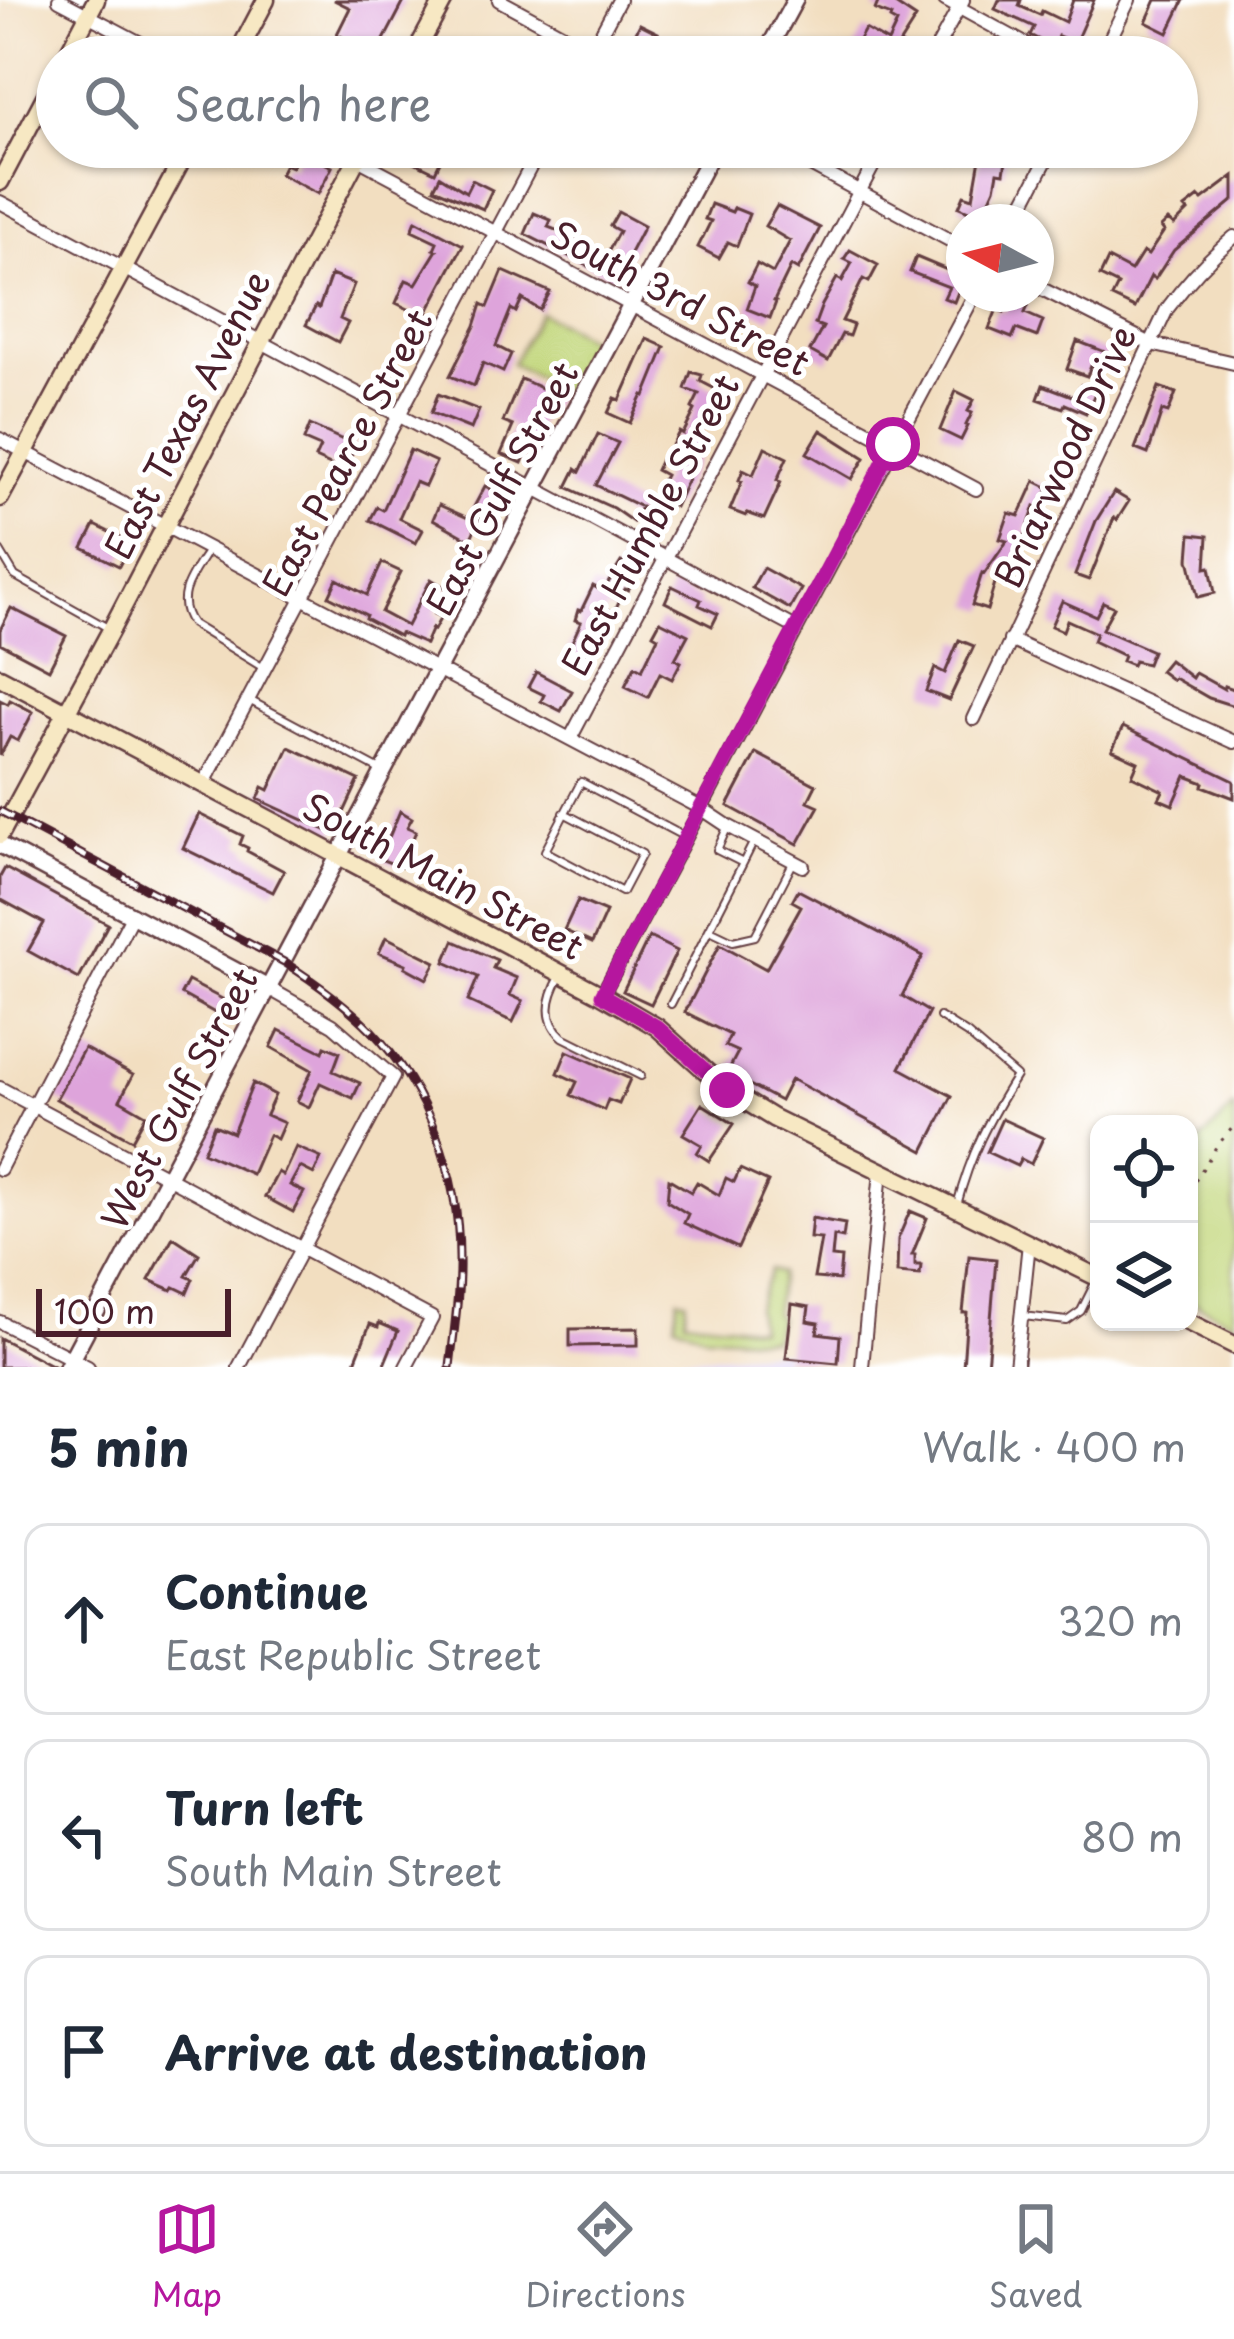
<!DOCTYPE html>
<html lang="en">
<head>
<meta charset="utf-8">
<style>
  :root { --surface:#fff; --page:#f6f6f7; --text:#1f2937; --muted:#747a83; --line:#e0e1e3; --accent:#b5179e }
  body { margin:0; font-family:"Playpen Sans",sans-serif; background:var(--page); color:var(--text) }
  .controls { position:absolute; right:36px; bottom:36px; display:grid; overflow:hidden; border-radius:24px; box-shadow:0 3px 9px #0004 }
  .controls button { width:108px; height:108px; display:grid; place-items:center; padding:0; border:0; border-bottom:3px solid var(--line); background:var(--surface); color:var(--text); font:60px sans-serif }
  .compass { position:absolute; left:946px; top:204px; width:108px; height:108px; border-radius:50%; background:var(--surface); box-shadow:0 3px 9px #0004; rotate:277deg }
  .scale { position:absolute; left:36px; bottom:30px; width:195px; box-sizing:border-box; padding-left:12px; border:6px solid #4a1f2b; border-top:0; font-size:33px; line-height:42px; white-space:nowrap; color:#4a1f2b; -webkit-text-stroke:9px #fff; paint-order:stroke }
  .stop { position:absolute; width:36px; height:36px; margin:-27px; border:9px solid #b5179e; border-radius:50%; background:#fff }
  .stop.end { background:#b5179e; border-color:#fff; box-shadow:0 3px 12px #0008 }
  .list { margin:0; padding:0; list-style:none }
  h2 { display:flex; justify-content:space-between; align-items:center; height:156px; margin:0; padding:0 48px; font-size:51px }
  h2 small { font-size:39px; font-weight:400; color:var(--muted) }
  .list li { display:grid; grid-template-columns:78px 1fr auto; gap:36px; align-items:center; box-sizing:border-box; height:192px; margin:0 24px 24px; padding:0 24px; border:3px solid var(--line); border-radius:24px }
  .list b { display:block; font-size:45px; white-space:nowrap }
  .list p { margin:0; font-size:39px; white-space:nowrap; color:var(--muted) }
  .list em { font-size:39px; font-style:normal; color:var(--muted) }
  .icon { flex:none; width:66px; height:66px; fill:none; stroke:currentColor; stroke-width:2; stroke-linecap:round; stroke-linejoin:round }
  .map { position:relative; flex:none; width:1234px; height:1367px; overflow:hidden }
  .search { position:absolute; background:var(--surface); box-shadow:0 3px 9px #0004; left:36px; right:36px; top:36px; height:132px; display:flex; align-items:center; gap:30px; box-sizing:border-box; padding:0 42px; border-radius:66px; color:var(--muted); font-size:45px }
  .sheet { height:804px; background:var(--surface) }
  nav { display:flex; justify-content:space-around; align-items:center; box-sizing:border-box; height:168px; border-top:3px solid var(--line); background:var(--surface); font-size:33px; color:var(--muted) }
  nav a { display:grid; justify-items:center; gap:6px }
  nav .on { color:var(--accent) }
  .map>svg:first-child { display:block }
  .built { fill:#e0d4f4 }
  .green { fill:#c1d679; stroke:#867a52; stroke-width:3 }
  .building { fill:#dea4db }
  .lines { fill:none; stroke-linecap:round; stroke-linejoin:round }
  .service-casing { stroke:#633c41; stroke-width:10 }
  .minor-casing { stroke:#633c41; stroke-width:16 }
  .tertiary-casing { stroke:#633c41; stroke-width:20 }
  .secondary-casing { stroke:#633c41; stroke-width:21 }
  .path { stroke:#633c41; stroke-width:3; stroke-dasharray:3 9; stroke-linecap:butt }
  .service { stroke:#fff; stroke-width:6 }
  .minor { stroke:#fff; stroke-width:12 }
  .tertiary { stroke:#fff; stroke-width:15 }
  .secondary { stroke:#f7e8c3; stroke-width:16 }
  .rail-casing { stroke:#4a1f2b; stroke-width:9 }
  .rail { stroke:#fff; stroke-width:4.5; stroke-dasharray:14; stroke-linecap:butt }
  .route { stroke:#b5179e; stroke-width:15 }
  .labels { text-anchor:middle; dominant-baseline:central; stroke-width:10; stroke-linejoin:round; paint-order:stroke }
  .street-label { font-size:36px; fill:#4a1f2b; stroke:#fff }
</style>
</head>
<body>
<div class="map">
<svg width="1234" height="1367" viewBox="0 0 1234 1367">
  <rect width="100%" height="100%" fill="#fff"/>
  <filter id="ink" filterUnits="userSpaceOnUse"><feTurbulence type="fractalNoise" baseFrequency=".00833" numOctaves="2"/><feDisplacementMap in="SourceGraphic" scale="24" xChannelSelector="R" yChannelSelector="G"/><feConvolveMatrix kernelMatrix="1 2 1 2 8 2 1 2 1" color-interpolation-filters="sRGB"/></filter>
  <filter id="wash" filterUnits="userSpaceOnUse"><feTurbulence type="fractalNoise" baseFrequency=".004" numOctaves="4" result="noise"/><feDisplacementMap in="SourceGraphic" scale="48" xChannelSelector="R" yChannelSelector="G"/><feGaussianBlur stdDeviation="2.7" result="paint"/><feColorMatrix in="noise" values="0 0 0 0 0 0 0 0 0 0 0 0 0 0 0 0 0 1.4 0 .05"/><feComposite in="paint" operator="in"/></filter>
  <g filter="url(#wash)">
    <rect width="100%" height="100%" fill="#f2dec0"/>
    <path class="built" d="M785,1351L783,1367H535Z"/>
    <path class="green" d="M540,312L593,341L565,392L512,364Z
      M1234,1107V1322L1189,1300V1158L1203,1138Z
      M771,1270L781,1273L774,1314L779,1317L772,1339L705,1335L675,1323L678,1298L686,1299L685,1319L759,1328L756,1307Z"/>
    <g id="blocks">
      <path class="building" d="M334,0H405L376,55L337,34L350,8Z
        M879,0H889L916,18L900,43L905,46L899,57H849L865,29L888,42L897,23L890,19L891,16L875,10Z
        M999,0H1021L1019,6L1040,15L1042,11L1065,22L1073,0H1094L1075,43L1058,36L1053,47L1030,35L1034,27L995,9Z
        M1156,0H1184L1168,33L1146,22Z
        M640,24L658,33L654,41L677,57H651L629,46Z
        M383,147H447L435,172Z
        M982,147H1008L1004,173L998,172L995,188L982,217L959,207L964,195L973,198Z
        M300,151L332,167L318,194L280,174L285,164L292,167Z
        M440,176L466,192L472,180L492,190L483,209L434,188Z
        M1234,176V200L1174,250L1155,279L1151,276L1135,308L1112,297L1118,285L1100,276L1108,259L1131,271L1143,252L1148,255L1164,231L1161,227L1168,220L1174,225L1188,211L1185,208L1199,197L1202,200Z
        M711,204L732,212L734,208L749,214L737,246L728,242L719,258L698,247L711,221L705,219Z
        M777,206L820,228L798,270L791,266L774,301L776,302L770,318L747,309L755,286L748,282L757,264L773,273L790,241L765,226Z
        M618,212L644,226L616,280L525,234L534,213L551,220L548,227L571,236L570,239L606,256L619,231L610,226Z
        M416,220L463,245L425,317L396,303L406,280L416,284L437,250L434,249L437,242L412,230Z
        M850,250L878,265L869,282L863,279L842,321L853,325L849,336L842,334L828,361L810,351L823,327L815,324L822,305L837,278L842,281L852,263L844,259Z
        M916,257L964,277L954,302L944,298L949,287L910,272Z
        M503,271L550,292L540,310L522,299L516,312L511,309L496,346L511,354L503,372L483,363L474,386L450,376L475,326L482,304L488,307Z
        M331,275L354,284L340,319L348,323L338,342L306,325L316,306L319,308Z
        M1009,299L1028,306L1025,313L1043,321L1037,337L1016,329L1012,338L989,329L997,309L1004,312Z
        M647,339L665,347L645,396L643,395L630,423L608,413L615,398L620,400Z
        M1077,341L1108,353L1102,370L1091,366L1087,376L1067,369Z
        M691,372L702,375L700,381L721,392L699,433L707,437L675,507L654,496L665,475L656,470L665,451L668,453L679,432L683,434L695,410L692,408L699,394L685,389Z
        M521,379L557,395L549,411L545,409L522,463L501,454L513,426L503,422Z
        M1043,385L1075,397L1081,385L1096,391L1086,413L1065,404L1063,408L1038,399Z
        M1159,387L1176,393L1168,413L1162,411L1148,454L1135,449Z
        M956,391L974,400L968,411L972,413L966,425L968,426L961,440L940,430Z
        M438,394L479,410L471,429L431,413Z
        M310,425L356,446L349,460L342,457L337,468L315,458L320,447L304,440Z
        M821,430L865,458L852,479L807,453Z
        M598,434L618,443L596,485L641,507L633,522L613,508L567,487L576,469L580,472Z
        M765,447L787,458L777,480L781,482L764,519L747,513L746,516L730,510L742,481L739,480L743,470L753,475Z
        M410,450L436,462L425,486L415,482L399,518L423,530L416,543L370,520L377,507L383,510Z
        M1035,481L1049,488L1040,508L1035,506L1019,554L1007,571L1000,566L987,610L972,605L982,573L984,574L1007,541L1000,539L1009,513L1019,516Z
        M485,486L502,495L493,511L485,507L470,540L433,519L439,505L468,518Z
        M1114,492L1129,501L1117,520L1114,518L1089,580L1075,575L1096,521Z
        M95,525L131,543L119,566L83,548Z
        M1191,534L1208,536L1206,568L1210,567L1215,593L1198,597L1189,559Z
        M621,562L639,573L628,590L625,589L614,612L607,609L583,663L566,655L581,622L575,620L578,610L581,611L593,586L603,591Z
        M382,563L401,572L381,612L407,626L431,579L448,589L434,614L441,617L434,630L432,628L425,644L400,633L399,636L365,618L366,615L329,596L337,579L367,595Z
        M763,568L801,589L790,609L752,588Z
        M672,586L701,600L699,605L718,614L712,626L665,602Z
        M1062,601L1096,616L1103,602L1114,607L1102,629L1152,651L1147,664L1134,661L1132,665L1122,661L1124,656L1093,641L1096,633L1067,620L1063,631L1051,626Z
        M11,608L66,636L49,669L0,643V630Z
        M660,621L688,635L675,659L681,662L672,679L660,673L648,697L625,686L635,666L642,670L658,637L653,634Z
        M959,640L974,646L949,700L926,691L935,668L945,673Z
        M1169,660L1192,678L1195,673L1224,689L1225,686L1234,689V706L1209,698L1174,678L1172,680L1160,671Z
        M536,672L572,691L561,711L541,701L544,695L528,687Z
        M0,700L8,704L10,700L33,712L18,741L10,737L0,756Z
        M1123,727L1234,781V798L1203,786L1204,783L1186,776L1173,805L1159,799L1163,791L1132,776L1138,762L1112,750Z
        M289,747L359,780L334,834L258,799L263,787L269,790Z
        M756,753L816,785L808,801L819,806L798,844L728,806Z
        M400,811L412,818L407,827L416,831L401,867L380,859Z
        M199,814L243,836L240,844L248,848L247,851L284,871L273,892L183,848Z
        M5,868L108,924L79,979L28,951L44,923L0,899V877Z
        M798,890L923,956L902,996L929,1012L900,1068L952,1096L924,1151L791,1079L780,1101L729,1074L727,1073L738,1052L725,1046L730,1035L685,1012L720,944L766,969L801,906L792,901Z
        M578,900L606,912L592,943L564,930Z
        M386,937L436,962L427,979L405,967L406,964L379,953Z
        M649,937L677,951L651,1004L623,991Z
        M454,941L497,960L493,968L517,978L510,995L523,1001L513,1022L468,1001L478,977L445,962Z
        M188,981L230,1003L222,1017L181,994Z
        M279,1030L323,1052L325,1046L340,1052L333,1071L360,1083L353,1098L320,1083L309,1107L297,1101L312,1070L271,1047Z
        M84,1048L133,1075L120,1100L146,1115L132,1140L56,1099Z
        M567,1051L630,1079L619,1104L608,1100L604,1110L571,1095L577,1082L558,1073Z
        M253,1083L275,1095L266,1115L284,1123L277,1139L269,1135L252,1174L203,1152L214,1125L233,1133Z
        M702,1104L734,1124L709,1161L697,1153L702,1145L683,1134Z
        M1002,1119L1043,1138L1031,1164L1021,1159L1017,1166L987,1152Z
        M296,1147L321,1158L314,1174L300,1167L290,1185L304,1192L293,1212L265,1197L278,1172L283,1175Z
        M740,1169L768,1182L738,1248L684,1223L688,1214L667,1201L669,1179L691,1192L697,1182L719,1195L726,1178L734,1182Z
        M910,1211L927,1218L912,1255H915V1265H921L920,1275L897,1273L898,1239Z
        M812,1218L845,1224L843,1238L834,1236L832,1257L841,1258L839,1280L814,1278L821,1239L810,1238Z
        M173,1237L199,1254L186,1276L193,1279L187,1293L174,1287L172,1290L149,1280Z
        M969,1256L996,1259L987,1367H963L967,1313H963Z
        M792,1304L809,1307L807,1321L819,1323L817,1333L840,1336L838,1363L786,1358Z
        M379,1323L398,1331L383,1367H353L370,1324L378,1327Z
        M638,1328V1345L570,1346V1329Z
        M0,1338L55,1367H0Z"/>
    </g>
  </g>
  <g filter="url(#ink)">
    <use href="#blocks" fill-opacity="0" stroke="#633c41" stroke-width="3"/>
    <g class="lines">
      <defs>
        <path id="service" d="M208,550C193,574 172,597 192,624L262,667
          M0,551L15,576L108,628
          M249,700L380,770
          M564,813L642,854L622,892L545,851L581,782L685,837
          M728,826L717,850L743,863L754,841
          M710,930L733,941L755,936L794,861
          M560,977C548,998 543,1020 563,1037L641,1076
          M671,1004L743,863
          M940,1017L967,1034L1016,1076C987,1122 971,1153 957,1205
          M1023,1316L1067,1321L1081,1311L1096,1281"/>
        <path id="minor" d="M59,0L167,57
          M499,0L604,57
          M945,0L1049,57
          M589,56L619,0
          M932,57L963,0
          M1101,57L1129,0
          M335,147L976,489
          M777,147L964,248
          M0,202L796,628
          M1014,222L1053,147
          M1036,286L1151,344L1234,363
          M0,439L701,808L728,826L803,866
          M1010,640L1234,742
          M974,719L1167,309C1187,282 1208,259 1234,237
          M570,739L883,147
          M203,785L541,147
          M602,995L975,294
          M0,1088L432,1318L406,1367
          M0,1169L133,914
          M0,1322L88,1367
          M239,1367L393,1077L333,1025L270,989
          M862,1367L881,1171
          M1016,1367L1029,1243"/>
        <path id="tertiary" d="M764,57L795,0
          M0,845L270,989
          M67,1367L715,147"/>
        <path id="secondary" d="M66,57L96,0
          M236,57L266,0
          M413,57L444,0
          M0,182L57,74
          M0,498L189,147
          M0,677L602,995L657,1027L727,1090L773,1118L1099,1278
          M0,835L111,630L363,147
          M1188,1322L1234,1345"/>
      </defs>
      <use href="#service" class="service-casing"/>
      <use href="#minor" class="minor-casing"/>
      <use href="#tertiary" class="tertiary-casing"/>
      <use href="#secondary" class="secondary-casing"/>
      <path class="path" d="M1189,1191L1216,1147L1234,1126"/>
      <use href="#service" class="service"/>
      <use href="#minor" class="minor"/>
      <use href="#tertiary" class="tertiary"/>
      <use href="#secondary" class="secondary"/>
      <defs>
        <path id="rail" d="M0,811L284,962C315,982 345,1003 371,1030C428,1089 459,1174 459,1257C460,1293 454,1331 450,1367"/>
      </defs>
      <use href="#rail" class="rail-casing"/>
      <use href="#rail" class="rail"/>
    </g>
  </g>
  <g class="lines" filter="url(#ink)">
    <path class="route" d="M727,1090L657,1027L602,995L893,444"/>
  </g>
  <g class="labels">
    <g class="street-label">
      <text transform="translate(681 297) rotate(28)">South 3rd Street</text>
      <text transform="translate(186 414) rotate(-63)">East Texas Avenue</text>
      <text transform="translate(346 452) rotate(-62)">East Pearce Street</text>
      <text transform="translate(1064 456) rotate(-65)">Briarwood Drive</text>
      <text transform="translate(501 488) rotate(-62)">East Gulf Street</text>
      <text transform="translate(649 524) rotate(-62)">East Humble Street</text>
      <text transform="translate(444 875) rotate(28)">South Main Street</text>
      <text transform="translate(178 1098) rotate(-62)">West Gulf Street</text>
    </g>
  </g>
</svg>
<div class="controls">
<button><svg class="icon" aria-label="locate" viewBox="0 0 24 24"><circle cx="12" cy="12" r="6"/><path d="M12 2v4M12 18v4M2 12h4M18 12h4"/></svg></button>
<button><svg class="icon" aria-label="layers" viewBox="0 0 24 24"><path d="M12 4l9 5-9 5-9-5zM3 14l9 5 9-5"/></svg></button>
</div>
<svg class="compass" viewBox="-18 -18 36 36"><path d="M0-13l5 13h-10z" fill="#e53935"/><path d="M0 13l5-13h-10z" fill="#747a83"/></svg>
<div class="scale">100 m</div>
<div class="stop" style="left:893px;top:444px"></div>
<div class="stop end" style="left:727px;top:1090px"></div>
<div class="search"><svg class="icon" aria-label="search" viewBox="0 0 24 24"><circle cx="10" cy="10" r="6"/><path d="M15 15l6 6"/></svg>Search here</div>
</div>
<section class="sheet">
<h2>5 min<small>Walk · 400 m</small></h2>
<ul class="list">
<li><svg class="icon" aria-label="ahead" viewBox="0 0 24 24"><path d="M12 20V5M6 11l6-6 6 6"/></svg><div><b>Continue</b><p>East Republic Street</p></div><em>320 m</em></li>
<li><svg class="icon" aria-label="left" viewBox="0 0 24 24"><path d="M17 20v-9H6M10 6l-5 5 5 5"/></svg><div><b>Turn left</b><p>South Main Street</p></div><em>80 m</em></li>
<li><svg class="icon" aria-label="arrive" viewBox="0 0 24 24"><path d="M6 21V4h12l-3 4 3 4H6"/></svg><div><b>Arrive at destination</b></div></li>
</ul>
</section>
<nav>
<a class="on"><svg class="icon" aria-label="map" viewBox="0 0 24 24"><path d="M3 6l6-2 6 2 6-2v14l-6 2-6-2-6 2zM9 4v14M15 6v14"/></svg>Map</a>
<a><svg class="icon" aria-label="directions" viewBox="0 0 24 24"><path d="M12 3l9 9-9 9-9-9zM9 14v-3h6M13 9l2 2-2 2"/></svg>Directions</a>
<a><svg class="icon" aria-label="saved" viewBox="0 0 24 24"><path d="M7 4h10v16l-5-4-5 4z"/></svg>Saved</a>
</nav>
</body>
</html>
